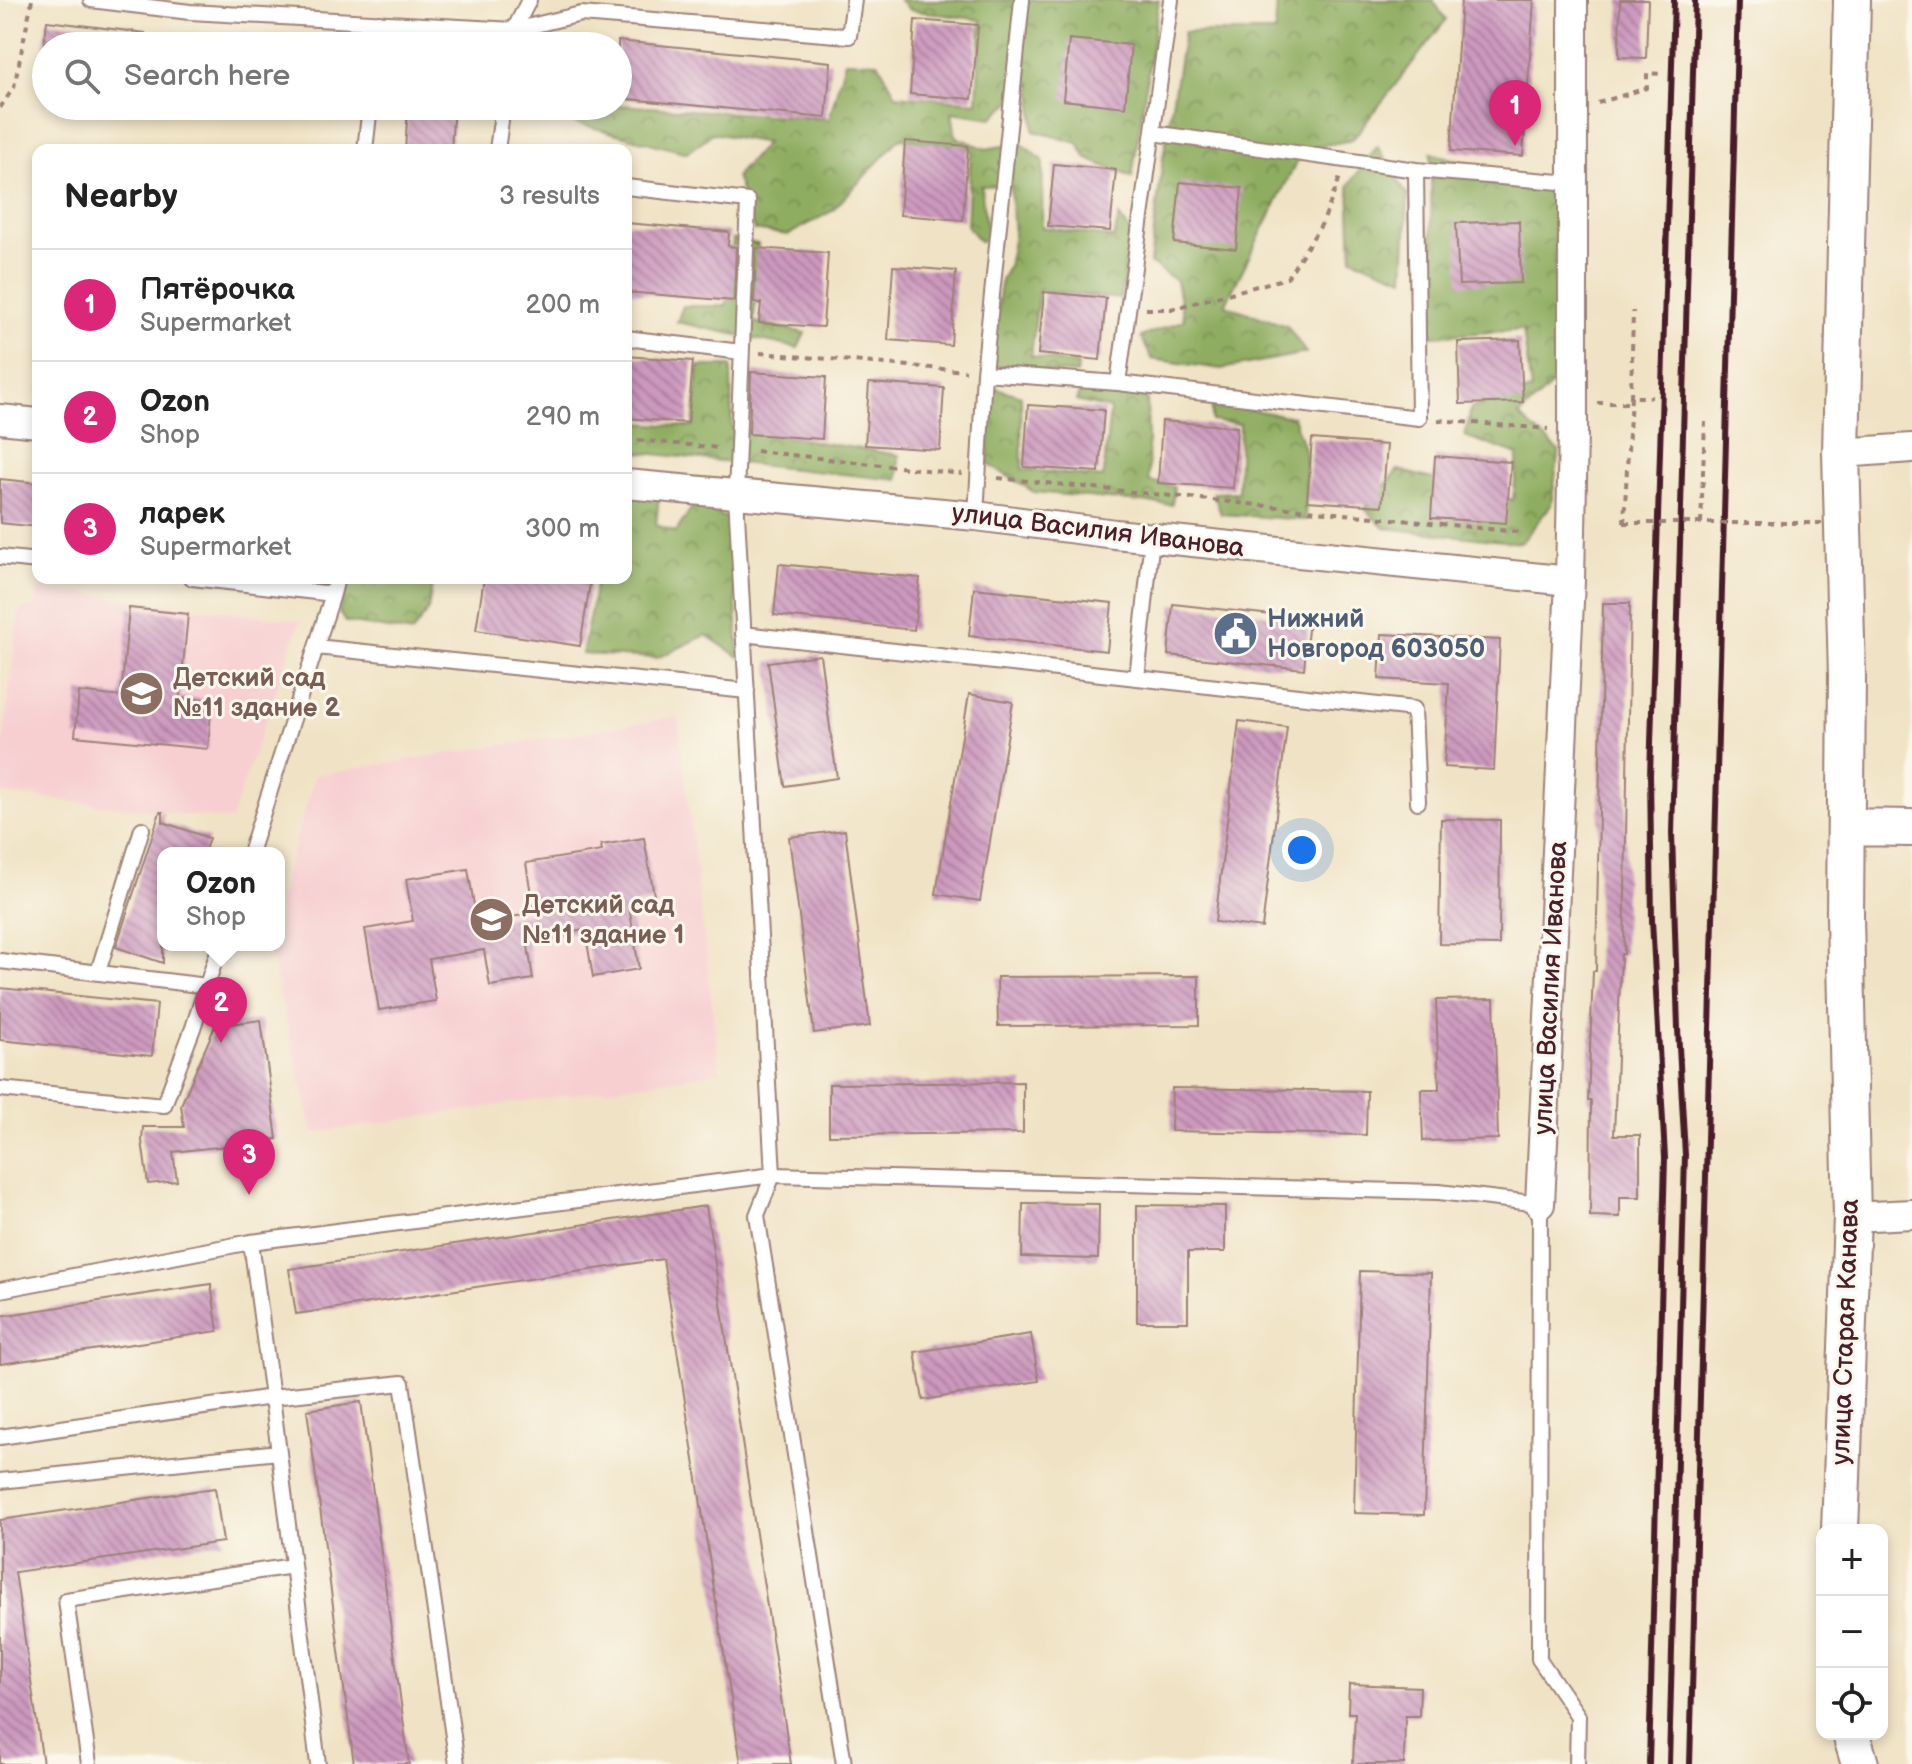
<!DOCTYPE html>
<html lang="en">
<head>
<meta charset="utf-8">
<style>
  :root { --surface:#fff; --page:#f2f2f2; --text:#222; --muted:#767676; --line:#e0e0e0; --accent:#db2777 }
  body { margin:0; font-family:"Balsamiq Sans",sans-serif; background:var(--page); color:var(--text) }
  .controls { position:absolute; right:24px; bottom:24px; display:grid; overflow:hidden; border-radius:16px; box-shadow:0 4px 12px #0003 }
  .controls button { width:72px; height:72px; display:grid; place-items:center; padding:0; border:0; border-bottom:2px solid var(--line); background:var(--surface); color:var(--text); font:40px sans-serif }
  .you { position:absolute; left:1302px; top:850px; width:28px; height:28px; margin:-20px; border:6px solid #fff; border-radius:50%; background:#1a73e8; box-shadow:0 0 0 12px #1a73e833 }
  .badge { display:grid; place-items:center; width:52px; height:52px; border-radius:50%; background:var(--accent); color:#fff; font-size:26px; font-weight:700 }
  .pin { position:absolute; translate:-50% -66px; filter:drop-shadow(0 2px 4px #0008) }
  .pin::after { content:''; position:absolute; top:42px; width:28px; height:24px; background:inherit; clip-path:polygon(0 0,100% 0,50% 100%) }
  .popup { position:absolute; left:157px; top:847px; width:128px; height:104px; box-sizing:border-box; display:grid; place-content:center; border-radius:16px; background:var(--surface); filter:drop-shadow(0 2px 6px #0005); font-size:26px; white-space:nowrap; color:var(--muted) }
  .popup b { font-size:30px; color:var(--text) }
  .popup::after { content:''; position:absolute; left:50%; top:100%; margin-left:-16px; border:16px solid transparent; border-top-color:var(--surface) }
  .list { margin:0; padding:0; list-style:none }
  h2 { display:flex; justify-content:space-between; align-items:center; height:104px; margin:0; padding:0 32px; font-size:34px }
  h2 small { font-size:26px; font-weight:400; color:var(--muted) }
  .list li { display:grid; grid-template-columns:52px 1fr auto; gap:24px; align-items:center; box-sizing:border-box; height:112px; padding:0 32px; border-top:2px solid var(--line) }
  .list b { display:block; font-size:30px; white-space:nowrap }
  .list p { margin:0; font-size:26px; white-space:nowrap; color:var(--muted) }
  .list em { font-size:26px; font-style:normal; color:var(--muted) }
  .icon { flex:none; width:44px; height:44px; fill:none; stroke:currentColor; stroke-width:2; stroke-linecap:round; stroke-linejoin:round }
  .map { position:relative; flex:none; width:1912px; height:1764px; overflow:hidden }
  .search { position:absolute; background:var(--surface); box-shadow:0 4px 12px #0003; left:32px; top:32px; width:600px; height:88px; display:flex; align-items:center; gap:20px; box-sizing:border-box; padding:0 28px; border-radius:44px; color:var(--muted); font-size:30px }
  .panel { position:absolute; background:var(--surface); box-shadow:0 4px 12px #0003; left:32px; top:144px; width:600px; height:440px; border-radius:16px }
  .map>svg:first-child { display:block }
  .built { fill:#f7cfd1 }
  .forest { fill:url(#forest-crowns); stroke:#6c6646; stroke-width:2 }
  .building { fill:url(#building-back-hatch) }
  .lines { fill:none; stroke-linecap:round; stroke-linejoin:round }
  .service-casing { stroke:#9d8178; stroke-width:18 }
  .minor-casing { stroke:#9d8178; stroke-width:32 }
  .tertiary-casing { stroke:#9d8178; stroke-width:40 }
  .path { stroke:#9d8178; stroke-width:4; stroke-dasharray:6 6; stroke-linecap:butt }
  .service { stroke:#fff; stroke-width:14 }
  .minor { stroke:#fff; stroke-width:28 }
  .tertiary { stroke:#fff; stroke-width:36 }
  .rail { stroke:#4a1f2b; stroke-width:6 }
  .path-bridge { stroke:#9d8178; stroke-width:4; stroke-dasharray:6 6; stroke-linecap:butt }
  .labels { text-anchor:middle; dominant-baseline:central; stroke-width:6; stroke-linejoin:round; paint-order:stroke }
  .street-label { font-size:26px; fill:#4a1f2b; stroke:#fbf7ec }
  .service-label { font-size:26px; font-weight:bold; fill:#4e5e75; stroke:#fbf7ec; text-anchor:start }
  .education-label { font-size:26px; font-weight:bold; fill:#785e54; stroke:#fbf7ec; text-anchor:start }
</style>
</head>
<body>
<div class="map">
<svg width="1912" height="1764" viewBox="0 0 1912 1764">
  <defs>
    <pattern id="forest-crowns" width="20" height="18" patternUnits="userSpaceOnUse" patternTransform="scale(2)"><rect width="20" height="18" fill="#8fad60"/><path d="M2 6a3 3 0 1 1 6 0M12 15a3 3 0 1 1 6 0" fill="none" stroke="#778c4f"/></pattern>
    <pattern id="building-back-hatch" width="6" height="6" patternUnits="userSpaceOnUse" patternTransform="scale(2)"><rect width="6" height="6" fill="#cc99be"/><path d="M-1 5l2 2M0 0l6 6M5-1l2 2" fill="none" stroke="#a87c9b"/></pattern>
  </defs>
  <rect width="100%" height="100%" fill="#fbf7ec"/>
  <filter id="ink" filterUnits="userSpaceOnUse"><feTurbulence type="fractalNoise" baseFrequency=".0125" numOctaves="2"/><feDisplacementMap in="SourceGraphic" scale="16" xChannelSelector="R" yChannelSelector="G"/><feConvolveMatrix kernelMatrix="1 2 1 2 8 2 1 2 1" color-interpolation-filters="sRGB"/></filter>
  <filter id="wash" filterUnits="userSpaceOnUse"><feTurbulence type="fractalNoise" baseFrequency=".006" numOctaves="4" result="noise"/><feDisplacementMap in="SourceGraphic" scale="32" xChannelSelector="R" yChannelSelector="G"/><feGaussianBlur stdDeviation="1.8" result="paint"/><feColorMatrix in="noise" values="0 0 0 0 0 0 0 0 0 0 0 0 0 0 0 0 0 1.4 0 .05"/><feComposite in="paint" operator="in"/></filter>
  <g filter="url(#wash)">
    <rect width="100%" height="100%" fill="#f0e3c5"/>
    <path class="built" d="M39,588L300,621L231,820L0,793V765L19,609L35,607Z
      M678,717L720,1072L313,1133L268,945H279V896L315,775Z"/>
    <path class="forest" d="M899,0H1110L1140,2L1141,0H1159L1132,177L1087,159L1078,143L1034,131L1032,83L992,118L952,112L956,137L986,149L1020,143L1043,160L1042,227L1114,238L1119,216L1130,231L1120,299L1039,290L1031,356L1078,365L1077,374L991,367L1001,280L1008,267L1014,235L1010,185L981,186L988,241H979L967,226L971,148L900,138L832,211L788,235L754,230L736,176L766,143L713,133L687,153L531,111L530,106L618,105L829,119L845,61L878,62L896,95L977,102L981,20L910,10Z
      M1277,0H1433L1446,20L1352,140L1303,149L1225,305L1287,326L1306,353L1221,369L1152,359L1141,337L1184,320L1176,281L1150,263L1163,158L1184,32H1275Z
      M1377,146L1408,196L1404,278L1352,258L1349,185Z
      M1431,153L1556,188L1555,382L1519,416L1559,451L1551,505L1521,543L1384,528L1365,509L1398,470L1513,500L1518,455L1465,436L1471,408L1531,390L1523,330L1432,336Z
      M733,239L758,244L754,322L805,333L798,348L677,322L683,306H726Z
      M699,366H731L732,428L899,455L898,480L626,451V422L693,427Z
      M990,386L1021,396L1022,469L1103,478L1110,409L1076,401L1081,388L1147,398L1149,481L1174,487L1172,505L1034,492L988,464Z
      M1212,403L1293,417L1306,455L1305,520L1221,514L1213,493L1238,492L1240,424L1212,421Z
      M626,491L659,496L656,525L676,532L694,504L731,520L739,657L706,635L657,658L582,654L597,578H626Z
      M345,578H433L428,610L412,633L346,622L339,613Z"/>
    <g id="blocks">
      <path class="building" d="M1461,0H1534L1523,156L1451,151Z
        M1620,0H1648L1646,58L1619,57Z
        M915,20L978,25L972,99L910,94Z
        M47,21L145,33L144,46H44Z
        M1069,39L1131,45L1125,107L1063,100Z
        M618,41L831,62L826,118L618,98Z
        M408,106H454L451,150H405Z
        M905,141L968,146L963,220L900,215Z
        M1054,164L1116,170L1110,231L1048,226Z
        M1180,182L1242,188L1236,249L1174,243Z
        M1519,221L1521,283L1459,285L1456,223Z
        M626,223L729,232L728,246L736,247L734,301L626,292Z
        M756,248L828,253L823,327L759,323L761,303H754Z
        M893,266L956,271L951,345L888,340Z
        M1044,292L1106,298L1100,360L1038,354Z
        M1520,340L1523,402L1460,404L1458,342Z
        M626,356L693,361L688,423L626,418Z
        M751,372L826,377L822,439L749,434Z
        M869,383L944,388L940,450L865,445Z
        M1028,405L1104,410L1099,472L1024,467Z
        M1162,421L1237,427L1233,488L1158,483Z
        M1312,439L1387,445L1382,506L1307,501Z
        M1435,456L1511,462L1506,523L1431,518Z
        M0,479L38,483V527L0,523Z
        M779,564L920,578L914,630L774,615Z
        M484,578H591L580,646L476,630Z
        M974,588L1112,603L1107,651L969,636Z
        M1603,603H1630L1624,954H1621L1614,1135H1640V1197H1620V1217L1590,1216L1591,1101H1588L1593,971H1596Z
        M1173,604L1309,619L1304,669L1168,655Z
        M129,608L188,614L180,698L212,700L208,749L75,736L79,692L121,697Z
        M1382,634L1500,640L1494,770L1444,767L1449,683L1379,679Z
        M820,655L837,778L785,786L768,662Z
        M969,694L1013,702L980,901L936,894Z
        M1239,721L1287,727L1262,928L1215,922Z
        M160,812H163V822L209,838L204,853H163V963L116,947Z
        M1441,819L1500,820L1499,945L1439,944Z
        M845,830L870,1026L814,1033L789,837Z
        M644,838L655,901L629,905L639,969L593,977L585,930L527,939L533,979L490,986L484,950L429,959L436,1001L379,1010L365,929L413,921L406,879L468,869L477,923L534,913L526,863L602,851L601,845Z
        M1199,976V1025L998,1026L997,977Z
        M0,988L157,1004L152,1056L0,1040Z
        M1494,999L1498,1139L1423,1141L1421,1089H1439L1436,1000Z
        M261,1020L277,1139L259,1141L262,1163L230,1168L226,1146L173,1152L177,1181L148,1184L142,1141L143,1127H184L181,1105L215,1026Z
        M1023,1082V1133L829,1135V1084Z
        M1172,1088L1367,1091L1366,1135L1171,1131Z
        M1023,1203L1099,1204L1098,1259L1022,1257Z
        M1137,1205L1225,1206V1252H1188V1322H1137Z
        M706,1206L713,1251L791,1764H741L663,1259L296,1314L289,1269Z
        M1360,1271L1431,1273L1424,1515L1354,1513Z
        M211,1284L218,1331L0,1364V1316Z
        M1031,1334L1039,1381L923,1400L915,1352Z
        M361,1402L409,1764H354L307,1410Z
        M215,1488L223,1542L15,1572L43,1764H0V1520Z
        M1349,1684L1420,1687L1419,1716H1405L1404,1764H1353L1355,1713H1348Z"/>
    </g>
  </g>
  <g filter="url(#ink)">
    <use href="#blocks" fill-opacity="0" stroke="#9d8178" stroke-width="2"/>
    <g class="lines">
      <defs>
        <path id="service" d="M91,0L190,12L514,30L581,14L849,36L854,0
          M376,46L379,22
          M512,46L514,30L529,0
          M1153,133L1416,170L1572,183
          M365,150L370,106
          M497,150L503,106
          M626,187L748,201L736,495L773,1175L757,1215L844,1764
          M626,338L741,352
          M984,373L1022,0
          M1118,383L1419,418L1416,170
          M976,516L984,373L1118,383L1171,0
          M0,557L38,561
          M192,578L333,594
          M743,634L1414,709L1418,802
          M316,647L747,691
          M1137,678L1152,538
          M250,853L333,594L337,578
          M0,961L207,986
          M98,972L142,829
          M0,1089L164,1105L193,1028L220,945
          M0,1290L251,1242
          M0,1437L272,1397L251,1242L773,1175L1439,1192L1540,1204L1539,1659L1578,1716L1577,1764
          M0,1481L279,1452
          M89,1764L66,1600L293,1566
          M318,1764L272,1397L402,1383L457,1764"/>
        <path id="minor" d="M0,419L38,423
          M1841,453L1912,448
          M626,484L976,516L1115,534L1570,581
          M1540,1204L1570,581L1573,431V0
          M1852,1217L1912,1214"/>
        <path id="tertiary" d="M1846,827L1912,828
          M1840,1530L1852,1217L1845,917L1847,676L1841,453L1852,0
          M1851,1734L1860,1764"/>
      </defs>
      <use href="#service" class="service-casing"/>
      <use href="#minor" class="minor-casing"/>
      <use href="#tertiary" class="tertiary-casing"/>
      <path class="path" d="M1598,103L1647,88V73L1661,74
        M0,108L14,87L32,0
        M1146,309H1171L1287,278L1323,222L1340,177
        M760,353L966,371
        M1631,397L1633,311
        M1597,403H1631
        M1438,420L1548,429
        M626,439L719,448
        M756,451L962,474
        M998,478L1518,532
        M1624,523L1631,397H1652
        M1701,523L1705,422"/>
      <use href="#service" class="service"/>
      <use href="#minor" class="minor"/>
      <use href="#tertiary" class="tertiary"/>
      <path class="rail" d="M1649,1764L1665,1158L1652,920L1650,775L1674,0
        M1669,1764L1685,1155L1678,1029L1672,833L1695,0
        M1690,1764L1738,0"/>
      <path class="path-bridge" d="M1624,523H1824"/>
    </g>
  </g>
  <defs>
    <symbol id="civic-disc" viewBox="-11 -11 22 22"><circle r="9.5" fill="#5c6f8a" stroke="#fbf7ec"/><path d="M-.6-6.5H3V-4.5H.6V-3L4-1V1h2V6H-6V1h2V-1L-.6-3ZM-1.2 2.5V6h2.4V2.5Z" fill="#fff"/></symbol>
    <symbol id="school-disc" viewBox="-11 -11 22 22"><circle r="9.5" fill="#8d6e63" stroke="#fbf7ec"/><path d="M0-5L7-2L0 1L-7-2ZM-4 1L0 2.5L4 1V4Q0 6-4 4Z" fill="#fff"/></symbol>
  </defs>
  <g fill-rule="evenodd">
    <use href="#civic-disc" x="1210" y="608" width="51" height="51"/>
    <use href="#school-disc" x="116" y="668" width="51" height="51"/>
    <use href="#school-disc" x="466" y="894" width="51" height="51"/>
  </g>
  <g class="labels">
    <g class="street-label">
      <text transform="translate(1098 531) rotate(7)">улица Василия Иванова</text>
      <text transform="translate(1551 988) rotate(-87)">улица Василия Иванова</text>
      <text transform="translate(1846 1332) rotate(-88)">улица Старая Канава</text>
    </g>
    <g class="service-label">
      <text x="1267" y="619">Нижний<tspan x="1267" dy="30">Новгород 603050</tspan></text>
    </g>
    <g class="education-label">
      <text x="173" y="678">Детский сад<tspan x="173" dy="30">№11 здание 2</tspan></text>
      <text x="522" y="905">Детский сад<tspan x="522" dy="30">№11 здание 1</tspan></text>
    </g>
  </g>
</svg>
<div class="controls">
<button>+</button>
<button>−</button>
<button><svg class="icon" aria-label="locate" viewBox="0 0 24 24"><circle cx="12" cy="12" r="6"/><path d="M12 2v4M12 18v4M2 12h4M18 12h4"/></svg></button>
</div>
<div class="you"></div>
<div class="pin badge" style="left:1515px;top:146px">1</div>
<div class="pin badge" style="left:221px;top:1043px">2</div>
<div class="popup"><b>Ozon</b>Shop</div>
<div class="pin badge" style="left:249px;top:1195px">3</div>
<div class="search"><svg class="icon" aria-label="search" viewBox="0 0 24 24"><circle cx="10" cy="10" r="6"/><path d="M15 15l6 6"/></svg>Search here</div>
<section class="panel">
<h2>Nearby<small>3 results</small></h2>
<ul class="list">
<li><span class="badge">1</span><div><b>Пятёрочка</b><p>Supermarket</p></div><em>200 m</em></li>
<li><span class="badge">2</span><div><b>Ozon</b><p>Shop</p></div><em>290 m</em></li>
<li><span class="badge">3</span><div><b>ларек</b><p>Supermarket</p></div><em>300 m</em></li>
</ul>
</section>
</div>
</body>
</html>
